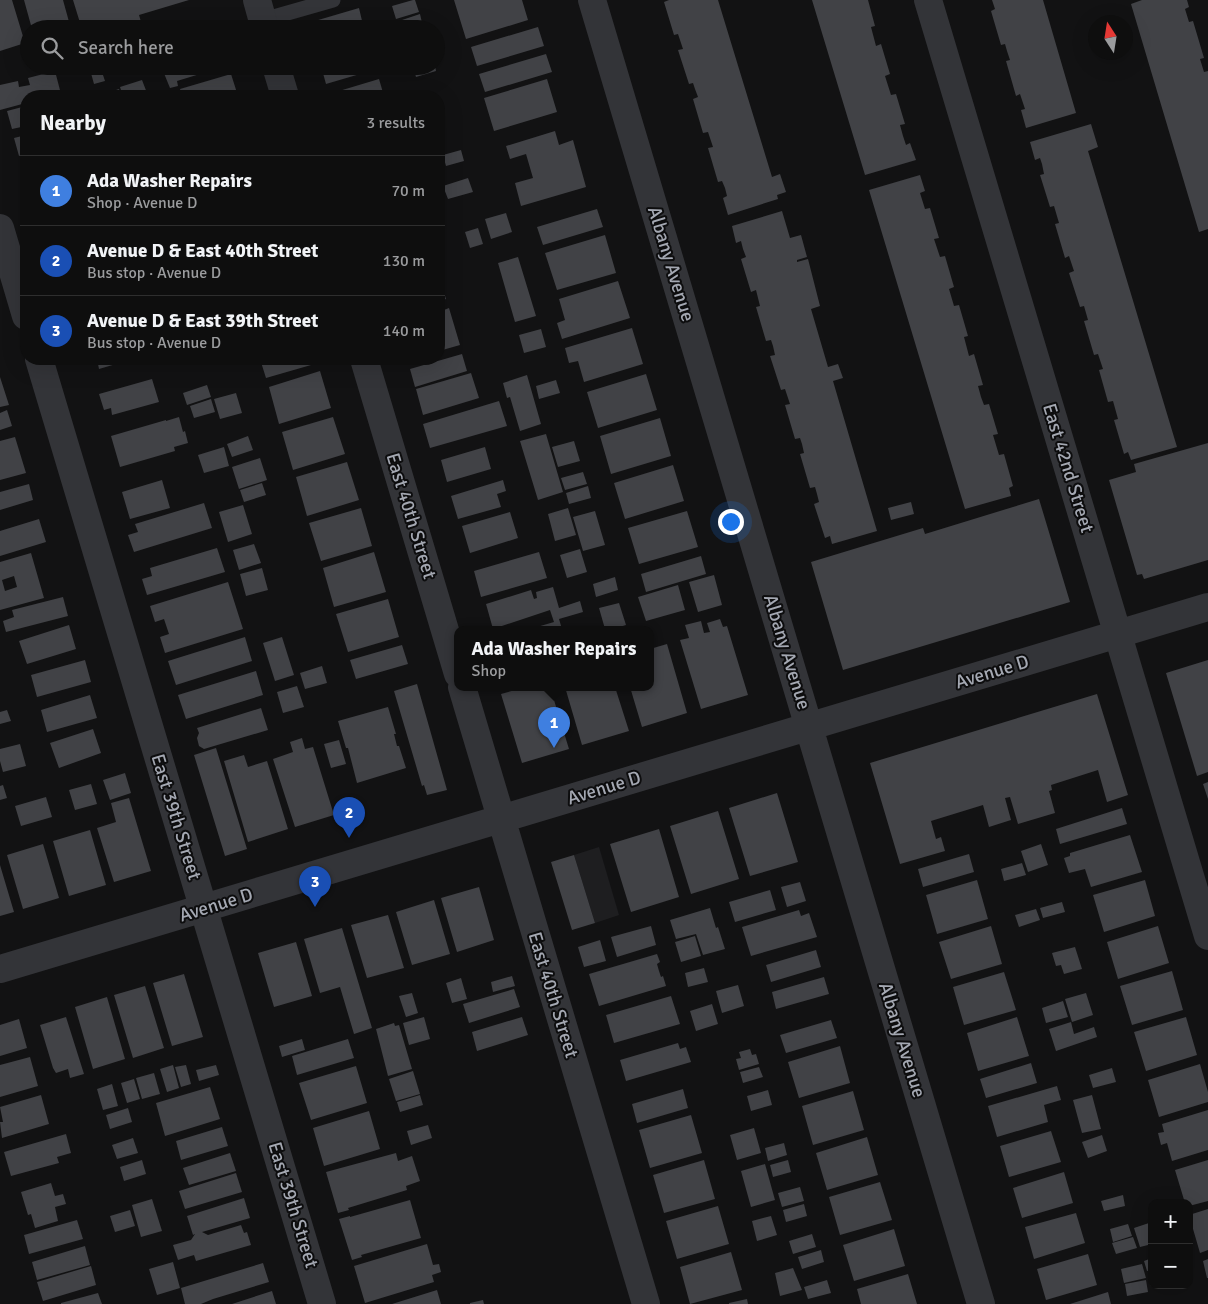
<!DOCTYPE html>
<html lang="en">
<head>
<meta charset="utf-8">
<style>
  :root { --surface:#0e0e0e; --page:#171717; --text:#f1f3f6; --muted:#9b9c9e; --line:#2e2e2e; --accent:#2563eb }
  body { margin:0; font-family:Signika,sans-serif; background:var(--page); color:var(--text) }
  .controls { position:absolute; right:15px; bottom:15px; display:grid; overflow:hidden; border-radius:10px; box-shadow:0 5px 20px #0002 }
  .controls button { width:45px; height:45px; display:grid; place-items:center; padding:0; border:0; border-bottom:1px solid var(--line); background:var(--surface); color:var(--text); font:25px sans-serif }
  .compass { position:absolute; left:1088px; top:15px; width:45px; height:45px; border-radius:50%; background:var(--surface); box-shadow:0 5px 20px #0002; rotate:348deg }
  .you { position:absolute; left:730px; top:521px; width:18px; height:18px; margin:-12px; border:4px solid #fff; border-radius:50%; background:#1a73e8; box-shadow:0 0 0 8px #1a73e833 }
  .badge { display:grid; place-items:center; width:32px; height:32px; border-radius:50%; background:var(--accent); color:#fff; font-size:16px; font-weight:700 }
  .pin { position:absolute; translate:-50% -41px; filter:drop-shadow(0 1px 2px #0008) }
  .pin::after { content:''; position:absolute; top:26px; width:18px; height:15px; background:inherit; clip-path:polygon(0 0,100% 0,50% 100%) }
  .popup { position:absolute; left:454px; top:626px; width:200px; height:65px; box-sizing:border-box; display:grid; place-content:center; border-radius:10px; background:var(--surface); filter:drop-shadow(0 1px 4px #0005); font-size:16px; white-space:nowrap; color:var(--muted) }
  .popup b { font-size:19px; color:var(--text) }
  .popup::after { content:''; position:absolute; left:50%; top:100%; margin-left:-10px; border:10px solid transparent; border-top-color:var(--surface) }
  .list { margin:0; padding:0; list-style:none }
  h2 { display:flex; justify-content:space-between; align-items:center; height:65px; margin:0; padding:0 20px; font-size:21px }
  h2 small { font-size:16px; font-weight:400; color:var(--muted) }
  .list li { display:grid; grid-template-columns:32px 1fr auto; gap:15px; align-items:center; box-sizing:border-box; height:70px; padding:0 20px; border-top:1px solid var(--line) }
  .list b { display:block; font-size:19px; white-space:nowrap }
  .list p { margin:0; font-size:16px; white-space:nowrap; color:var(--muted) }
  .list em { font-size:16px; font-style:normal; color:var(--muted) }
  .icon { flex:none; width:28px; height:28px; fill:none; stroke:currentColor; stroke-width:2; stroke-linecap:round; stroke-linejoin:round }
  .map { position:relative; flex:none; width:1208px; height:1304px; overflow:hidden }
  .search { position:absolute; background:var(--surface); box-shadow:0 5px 20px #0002; left:20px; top:20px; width:425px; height:55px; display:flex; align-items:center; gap:12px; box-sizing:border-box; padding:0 18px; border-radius:28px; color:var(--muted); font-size:19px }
  .panel { position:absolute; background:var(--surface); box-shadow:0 5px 20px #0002; left:20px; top:90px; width:425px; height:275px; border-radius:20px }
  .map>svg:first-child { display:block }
  .built { fill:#1e1e20 }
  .building { fill:#414246; fill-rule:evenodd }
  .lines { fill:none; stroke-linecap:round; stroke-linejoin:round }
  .service { stroke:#333438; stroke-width:15 }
  .minor { stroke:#333438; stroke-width:28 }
  .labels { text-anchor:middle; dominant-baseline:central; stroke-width:4; stroke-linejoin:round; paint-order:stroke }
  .street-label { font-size:19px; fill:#a4a8b2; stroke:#0d0d0e }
</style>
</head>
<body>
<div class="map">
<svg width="1208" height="1304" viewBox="0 0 1208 1304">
  <rect width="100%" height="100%" fill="#121213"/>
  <path class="built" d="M599,847L619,915L595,923L574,855Z"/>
  <path class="building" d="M0,0H12L25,43L0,51Z
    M24,0H63L71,29H32Z
    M73,0H189L139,15L142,25L131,29H102L99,21L81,26Z
    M413,0H415L419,12L396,19L392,6Z
    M454,0H522L528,20L466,39Z
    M669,0H718L772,177L780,174L786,192L777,195L778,199L728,215L723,198L727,196L725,188L722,181L718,182L708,148L713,147L708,132L703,133L693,99L698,97L695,89L693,83L689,84L678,50L683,49L678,34L674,35L664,2Z
    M812,0H868L875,26L871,27L876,46L881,44L890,74L885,76L891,95L896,94L905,124L900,125L903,136L906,145L910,143L916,160L865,175Z
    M992,0H1043L1076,113L1026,128L1021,110L1025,109L1020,94L1016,96L1006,61L1010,60L1007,51L1005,44L1001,45L991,11L995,9Z
    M1142,0H1187L1189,7L1185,9L1189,22L1193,21L1204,58L1200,59L1204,72L1208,71V229L1199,232L1131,4Z
    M359,8L363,25L350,29H310L308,23Z
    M420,14L423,27L416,29H401L399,21Z
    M538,27L544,46L477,66L471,47Z
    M546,54L552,72L485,92L479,74Z
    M89,66H100L105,81L94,84Z
    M161,66H223V67L177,81L178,86L170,88Z
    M321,66H376L377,69L326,84Z
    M413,66H435L436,71L416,77Z
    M55,71L61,94L52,96H26V103L0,110V85L18,81L19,87L30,85L28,78Z
    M231,74L238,96H182L180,89Z
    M379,79L384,96H329V94Z
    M547,79L557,112L494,131L484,98Z
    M142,80L147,93L137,96H123L120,87Z
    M119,89L121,96H98Z
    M26,106V126L12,129L7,111Z
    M1091,124L1098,147L1088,151L1177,447L1131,460L1128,452L1124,454L1114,420L1118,419L1113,401L1108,402L1099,370L1103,369L1098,354L1094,355L1084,321L1088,320L1084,306L1080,307L1069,273L1074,271L1069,256L1065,258L1055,224L1059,223L1054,206L1050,207L1040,175L1044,174L1042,164L1040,158L1035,160L1030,142Z
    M555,131L559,145L573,140L586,187L521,206L515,183L533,178L526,154L510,159L506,146Z
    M26,135V154L19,156L14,138Z
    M461,150L464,161L446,166L443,155Z
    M26,165V180L22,166Z
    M920,175L925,191L920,193L925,209L930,208L939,238L934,239L940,257L945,256L954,287L949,289L954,306L959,305L968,336L964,337L969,356L974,354L983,385L978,386L981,397L984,405L989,404L998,434L993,435L999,455L1004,454L1013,486L1009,488L1011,496L965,509L869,190Z
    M468,178L473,192L448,199L443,186Z
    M597,209L603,227L543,245L537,227Z
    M782,211L790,238L801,235L807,257L797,260V262L808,259L820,306L811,309L828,367L838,364L843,378L833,381L877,531L832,544L830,536L825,538L814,504L819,502L817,494L815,487L810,488L800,454L804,453L802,444L800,438L795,439L785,405L790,404L785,389L781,390L770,356L775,355L773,346L771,340L766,341L756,307L760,306L756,290L751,292L741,259L746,257L743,249L741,241L736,243L732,226Z
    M506,213L512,232L491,239L485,219Z
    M478,228L483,244L470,248L465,232Z
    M605,235L616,273L557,290L545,253Z
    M518,257L536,316L515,322L498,263Z
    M439,277L446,299L439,301Z
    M618,281L630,318L562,339L557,323L565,320L559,299Z
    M449,308L460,345L439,351V312Z
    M632,328L643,364L584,382L578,361L569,363L565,348Z
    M541,329L546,347L524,353L519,335Z
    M462,354L467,371L415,387L410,369Z
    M89,359H133L99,369L98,364L91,365Z
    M151,359H170L152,364Z
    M202,359H220L203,364Z
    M260,359H316L318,363L266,378Z
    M320,371L331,408L279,424L269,387Z
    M471,373L479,398L423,415L416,389Z
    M646,374L657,410L598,428L587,392Z
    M527,375L541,424L520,431L510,397L507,398L503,383Z
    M0,377L9,405L0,407Z
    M152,379L159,402L112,415L111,408L104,410L99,394Z
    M556,380L560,393L539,399L536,386Z
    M207,385L211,397L187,405L183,393Z
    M236,393L242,413L220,419L214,399Z
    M211,399L215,412L194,418L190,406Z
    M499,401L507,426L430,448L423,424Z
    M7,410L12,426L0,430V413Z
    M179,417L183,432L185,431L188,443L174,447L175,451L120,467L111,436L166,420V421Z
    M333,417L345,454L293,470L282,432Z
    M660,418L671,456L611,474L600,436Z
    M546,434L563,492L538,500L520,441Z
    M248,436L253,450L232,457L227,444Z
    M15,437L26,473L0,480V441Z
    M574,441L580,461L558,467L552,447Z
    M1208,443V560L1144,579L1142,574L1137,575L1109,480L1136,472L1134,464Z
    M224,447L229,466L204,473L198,455Z
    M485,447L491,469L447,482L441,460Z
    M260,458L267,480L239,489L232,467Z
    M347,462L359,500L307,516L296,477Z
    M673,465L684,501L625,519L614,483Z
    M583,472L587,484L565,490L561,478Z
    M162,480L170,508L130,519L122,492Z
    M503,480L506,491L497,494L501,507L458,519L451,496Z
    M262,483L266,495L244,502L240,490Z
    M29,484L33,500L0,510V492Z
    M588,486L591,498L569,504L566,493Z
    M1039,499L1070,602L843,670L811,562L923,528L925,534Z
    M911,502L914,514L891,520L888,508Z
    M204,503L212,528L134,552L128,535L138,532L135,524Z
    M243,505L252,534L228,542L219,512Z
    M361,508L372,546L321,561L309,523Z
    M568,508L576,535L555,541L548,514Z
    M595,511L605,545L583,551L573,517Z
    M687,511L698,547L639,564L628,528Z
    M510,512L518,538L470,553L462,526Z
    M39,519L46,542L0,556V531Z
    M254,544L261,563L239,570L233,550Z
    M217,548L225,572L147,595L142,579L152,576L150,568Z
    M580,549L587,572L567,578L560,555Z
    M374,552L386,592L334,607L323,568Z
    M539,552L547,578L481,597L474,571Z
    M31,553L44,598L0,610V562ZM14,576L17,587L5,591L2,580Z
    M701,556L706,574L646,592L641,574Z
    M262,568L268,590L246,596L240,574Z
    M714,575L722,605L698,612L689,582Z
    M615,577L618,590L596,597L593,584Z
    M228,582L243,629L165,653L160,637L169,634L164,619L155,622L150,606Z
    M678,585L685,610L646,621L638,597Z
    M553,587L559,608L580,601L583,612L559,619L562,629H530L554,622L550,610L493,629L486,604L531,590L534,599L537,598L536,592Z
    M63,597L68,616L6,632L3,621L14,617L12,610Z
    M388,599L399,637L348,652L336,614Z
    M619,603L626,625L613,629H605L599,608Z
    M720,619L723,627L727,626L748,695L701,709L680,640L689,638L685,625L701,621L704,633L710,632L707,623Z
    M69,625L76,649L27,664L19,641Z
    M245,637L252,661L176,685L168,661Z
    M282,637L294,675L275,681L263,643Z
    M667,644L687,713L642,727L630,687H650V649Z
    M402,645L408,664L356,679L350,660Z
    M85,660L91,682L37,697L31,675Z
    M1208,660V772L1197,776L1166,673Z
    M322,666L327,683L305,689L300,673Z
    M256,671L263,695L186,719L178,695Z
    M417,684L447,790L427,795L424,785L422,786L394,691Z
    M297,686L304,707L283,713L277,692Z
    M525,687H550L569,749L522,763L501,694Z
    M565,687H615L629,731L582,745Z
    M1097,694L1128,795L1107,802L1098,770L1051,785L1052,790L1049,791L1055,813L1018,824L1010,797L1005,798L1011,820L989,827L983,805L931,821L936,839L941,837L945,851L900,864L870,763Z
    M90,695L97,718L47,732L41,710Z
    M388,707L396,734H394L397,746H399L406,768L357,783L348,748H346L338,721Z
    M261,708L268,730L204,749L199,746L197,738L199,733L197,728Z
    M7,710L11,721L0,724V712Z
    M93,729L101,753L59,768L50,743Z
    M302,738L305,749L313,747L334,815L295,827L273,759L293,752L290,742Z
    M339,740L346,764L331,768L324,744Z
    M20,744L26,766L3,772L0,761V749Z
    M216,748L247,849L225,856L194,755Z
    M244,755L248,767L267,761L288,829L248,842L224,761Z
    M125,773L131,793L110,800L103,780Z
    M1208,782V799L1203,784Z
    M91,784L97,804L75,810L69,790Z
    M3,785L7,798L0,800V786Z
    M777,793L798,862L750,876L729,808Z
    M46,797L52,817L21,826L15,806Z
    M129,798L151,871L114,882L97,828L116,822L111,803Z
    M1122,808L1127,824L1060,844L1056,829Z
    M718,811L739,879L691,894L670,826Z
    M659,829L679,897L631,912L610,844Z
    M90,830L106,885L69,896L53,841Z
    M1130,835L1142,872L1091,887L1085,869L1069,873L1064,858L1070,856V853Z
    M43,844L59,898L23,909L7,855Z
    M1041,844L1048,865L1028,872L1021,851Z
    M969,854L974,872L923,887L918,869Z
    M574,855L595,923L572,930L551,862Z
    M1022,863L1026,875L1004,881L1001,869Z
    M0,865L14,912L0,916Z
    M977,880L988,919L937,934L926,895Z
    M1145,880L1155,916L1104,932L1093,895Z
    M800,882L806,901L787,907L781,887Z
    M479,887L494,940L457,952L441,898Z
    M770,890L776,910L735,922L729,902Z
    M434,900L450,954L412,965L396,912Z
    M1062,902L1065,912L1043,918L1040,908Z
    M710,908L716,928L718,927L725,949L703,955L696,934L676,939L670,920Z
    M1036,909L1040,920L1019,927L1015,915Z
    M799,910L801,916L809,913L817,937L751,956L742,927Z
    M388,915L404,968L367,978L351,925Z
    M651,926L656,945L617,957L611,937Z
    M991,926L1002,964L951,979L939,942Z
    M1158,926L1169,963L1118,979L1107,942Z
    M342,928L372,1028L354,1034L340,987L320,993L304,939Z
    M695,936L701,956L681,962L675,942Z
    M600,940L606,961L584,967L578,947Z
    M296,942L312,996L274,1007L258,953Z
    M1075,947L1082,969L1064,974L1061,965L1056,966L1052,953Z
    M816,950L821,967L771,982L766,965Z
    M657,954L660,962L657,964L659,971L661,977L663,976L666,986L599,1006L589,974Z
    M704,968L708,982L688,987L685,973Z
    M1172,971L1183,1010L1132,1025L1120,986Z
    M1004,972L1016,1010L964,1025L953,987Z
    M184,974L203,1037L172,1046L153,983Z
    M512,976L515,986L493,992L491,982Z
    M824,977L829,994L776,1009L772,992Z
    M461,978L467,999L452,1003L446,983Z
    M738,985L744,1006L722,1013L716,991Z
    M145,986L164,1048L133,1058L114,995Z
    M514,989L520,1007L469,1023L463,1004Z
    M412,993L418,1013L406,1017L399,996Z
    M1086,993L1093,1015L1072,1022L1065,999Z
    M671,996L680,1024L614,1043L606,1015Z
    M107,997L125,1059L93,1069L75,1007Z
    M1063,1001L1068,1017L1046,1023L1042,1008Z
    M712,1004L718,1024L696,1031L690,1011Z
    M66,1017L84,1074L70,1078L68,1069L56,1073L53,1068L40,1025Z
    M424,1017L430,1039L409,1045L403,1023Z
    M522,1017L528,1035L477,1051L472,1032Z
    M1017,1017L1029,1056L978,1071L967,1033Z
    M1186,1017L1197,1055L1146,1071L1134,1032Z
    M19,1019L27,1048L0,1056V1025Z
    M831,1020L837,1038L786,1053L780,1035Z
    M1071,1022L1074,1034L1094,1027L1097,1037L1056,1051L1049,1029Z
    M394,1023L395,1026L399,1025L412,1069L388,1076L376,1029Z
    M302,1039L305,1050L282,1057L279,1046Z
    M348,1039L354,1058L297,1075L292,1056Z
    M678,1043L680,1049L686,1047L691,1062L626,1081L620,1060Z
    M840,1046L850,1083L799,1098L788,1062Z
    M750,1049L752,1055L756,1054L759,1064L739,1070L736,1059L741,1058L739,1052Z
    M30,1057L38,1086L0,1097V1065Z
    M1031,1063L1037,1083L986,1098L980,1079Z
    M1200,1064L1208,1092V1102L1159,1117L1148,1080Z
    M173,1065L179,1088L167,1092L160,1069Z
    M186,1065L191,1084L181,1087L175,1067Z
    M216,1065L219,1075L199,1081L196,1070Z
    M356,1066L367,1103L311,1120L299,1083Z
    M759,1067L763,1077L743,1083L740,1072Z
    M1112,1068L1116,1082L1093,1088L1089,1075Z
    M413,1071L420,1094L396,1101L389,1079Z
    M154,1073L160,1094L142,1099L136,1078Z
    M134,1079L140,1099L127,1103L121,1083Z
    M112,1084L118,1106L103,1110L97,1089Z
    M1057,1086L1061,1100L1044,1105L1048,1122L997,1137L988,1106Z
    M210,1087L220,1119L165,1136L156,1103Z
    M683,1089L688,1108L637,1123L632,1104Z
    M768,1090L772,1105L751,1111L747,1096Z
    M853,1091L864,1130L813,1145L802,1106Z
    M41,1095L49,1124L2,1138L0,1122H3L0,1107Z
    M420,1095L423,1105L400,1112L397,1102Z
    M1092,1095L1101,1129L1082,1133L1073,1100Z
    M128,1108L132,1122L110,1129L106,1115Z
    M1208,1110V1150L1172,1161L1167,1143L1161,1145L1158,1133L1164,1132L1162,1124Z
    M369,1111L380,1149L324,1166L313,1128Z
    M691,1115L702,1153L650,1168L639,1130Z
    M428,1125L432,1138L411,1145L407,1131Z
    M222,1127L228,1146L181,1160L176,1141Z
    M754,1128L761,1153L737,1160L730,1135Z
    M1051,1131L1061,1162L1009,1177L1000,1146Z
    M66,1134L71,1153L57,1157L59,1163L11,1176L4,1152Z
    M1102,1135L1107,1151L1088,1158L1082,1142Z
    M867,1137L878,1175L827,1190L816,1153Z
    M133,1138L138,1153L117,1159L112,1145Z
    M784,1143L787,1155L768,1161L765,1148Z
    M230,1153L236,1171L189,1185L183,1168Z
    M396,1153L398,1161L412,1156L420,1181L406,1186L407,1190L348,1208L349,1210L338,1213L326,1172Z
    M142,1160L146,1174L124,1181L120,1167Z
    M704,1160L715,1199L664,1213L653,1175Z
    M788,1160L791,1172L773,1177L770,1165Z
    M1208,1160V1201L1189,1206V1203H1185L1175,1170Z
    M765,1164L775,1200L751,1207L741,1171Z
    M1064,1172L1073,1203L1022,1218L1013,1188Z
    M236,1173L242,1192L185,1209L179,1191Z
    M880,1182L892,1220L840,1235L829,1197Z
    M51,1183L55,1196L63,1194L66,1204L55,1207L58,1221L35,1228L31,1214L28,1215L21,1192Z
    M800,1187L804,1201L782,1207L778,1193Z
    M1123,1195L1125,1206L1104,1211L1101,1201Z
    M244,1198L250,1218L202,1232L208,1235L241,1225L244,1233L247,1232L251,1245L196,1261L194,1255L178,1260L173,1245L191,1240L195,1234L193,1235L187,1216Z
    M152,1199L162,1231L141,1237L132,1205Z
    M410,1200L421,1238L361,1255L362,1257L352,1260L339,1219L350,1216V1217Z
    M804,1204L807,1216L786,1222L783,1210Z
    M718,1206L729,1244L677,1259L666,1221Z
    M1208,1209V1250L1200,1253L1189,1215Z
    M130,1210L135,1226L115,1232L110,1216Z
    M1076,1213L1085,1243L1034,1259L1025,1227Z
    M771,1216L777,1235L757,1241L752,1221Z
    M77,1220L83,1239L29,1254L24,1235Z
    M1152,1222V1244L1140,1247L1134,1228Z
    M1128,1224L1132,1236L1113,1242L1110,1229Z
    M894,1229L905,1266L854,1281L843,1245Z
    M812,1234L816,1247L793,1254L789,1241Z
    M1133,1237L1137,1248L1116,1254L1112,1243Z
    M427,1244L433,1265L439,1264L441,1272L432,1275L434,1282L365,1303L354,1266Z
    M85,1246L90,1265L37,1280L32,1262Z
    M821,1250L824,1262L802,1269L798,1257Z
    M731,1252L742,1290L690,1304L680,1267Z
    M1088,1254L1097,1285L1046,1300L1037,1269Z
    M1152,1258V1270L1147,1271L1144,1261Z
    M1208,1259V1278H1207L1203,1261Z
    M173,1262L180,1288L157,1295L149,1269Z
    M263,1263L269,1282L213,1299L201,1304H185L181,1288Z
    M1142,1264L1146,1278L1124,1283L1121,1269Z
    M91,1266L96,1285L43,1301L37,1282Z
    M793,1268L802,1290L780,1296L775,1273Z
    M1152,1273V1285L1151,1286L1148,1274Z
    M908,1274L917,1304H861L857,1289Z
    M827,1280L831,1293L808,1299L804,1287Z
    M1146,1280L1148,1292L1127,1296L1125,1284Z
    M437,1290L441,1304H392Z
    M272,1291L276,1304H232Z
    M1108,1292L1111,1304H1070Z
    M98,1293L102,1304H61V1303Z
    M747,1299L748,1304H729V1303Z
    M483,1300L484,1304H470V1303Z"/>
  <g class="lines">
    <path class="service" d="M263,20L333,0"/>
    <path class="minor" d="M257,0L265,29
      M592,0L981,1304
      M928,0L1208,936
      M276,66L285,96
      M0,228L26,316
      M39,359L322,1304
      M364,359L458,674
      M462,687L646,1304
      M0,969L1208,607"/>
  </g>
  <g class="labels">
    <g class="street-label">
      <text transform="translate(671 264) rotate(73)">Albany Avenue</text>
      <text transform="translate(1068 468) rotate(73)">East 42nd Street</text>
      <text transform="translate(411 516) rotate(73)">East 40th Street</text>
      <text transform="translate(787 652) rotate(73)">Albany Avenue</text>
      <text transform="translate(992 672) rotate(-17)">Avenue D</text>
      <text transform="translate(604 788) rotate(-17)">Avenue D</text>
      <text transform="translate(176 817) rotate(73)">East 39th Street</text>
      <text transform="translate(216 905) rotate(-17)">Avenue D</text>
      <text transform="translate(553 995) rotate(73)">East 40th Street</text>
      <text transform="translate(902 1040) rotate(73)">Albany Avenue</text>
      <text transform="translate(293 1205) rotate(73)">East 39th Street</text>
    </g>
  </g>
</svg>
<div class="controls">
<button>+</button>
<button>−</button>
</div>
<svg class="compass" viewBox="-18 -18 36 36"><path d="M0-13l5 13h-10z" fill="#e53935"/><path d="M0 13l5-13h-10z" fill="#9b9c9e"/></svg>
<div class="you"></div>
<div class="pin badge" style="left:554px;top:748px;background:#3f7fe0">1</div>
<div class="popup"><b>Ada Washer Repairs</b>Shop</div>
<div class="pin badge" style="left:349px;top:838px;background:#1a4fb4">2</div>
<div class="pin badge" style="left:315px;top:907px;background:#1a4fb4">3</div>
<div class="search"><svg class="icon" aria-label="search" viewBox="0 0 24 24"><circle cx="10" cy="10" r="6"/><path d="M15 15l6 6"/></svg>Search here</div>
<section class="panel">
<h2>Nearby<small>3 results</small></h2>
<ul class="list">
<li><span class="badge" style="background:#3f7fe0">1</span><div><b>Ada Washer Repairs</b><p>Shop · Avenue D</p></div><em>70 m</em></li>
<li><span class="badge" style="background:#1a4fb4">2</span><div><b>Avenue D &amp; East 40th Street</b><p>Bus stop · Avenue D</p></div><em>130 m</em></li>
<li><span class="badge" style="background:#1a4fb4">3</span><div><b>Avenue D &amp; East 39th Street</b><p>Bus stop · Avenue D</p></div><em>140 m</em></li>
</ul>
</section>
</div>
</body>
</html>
